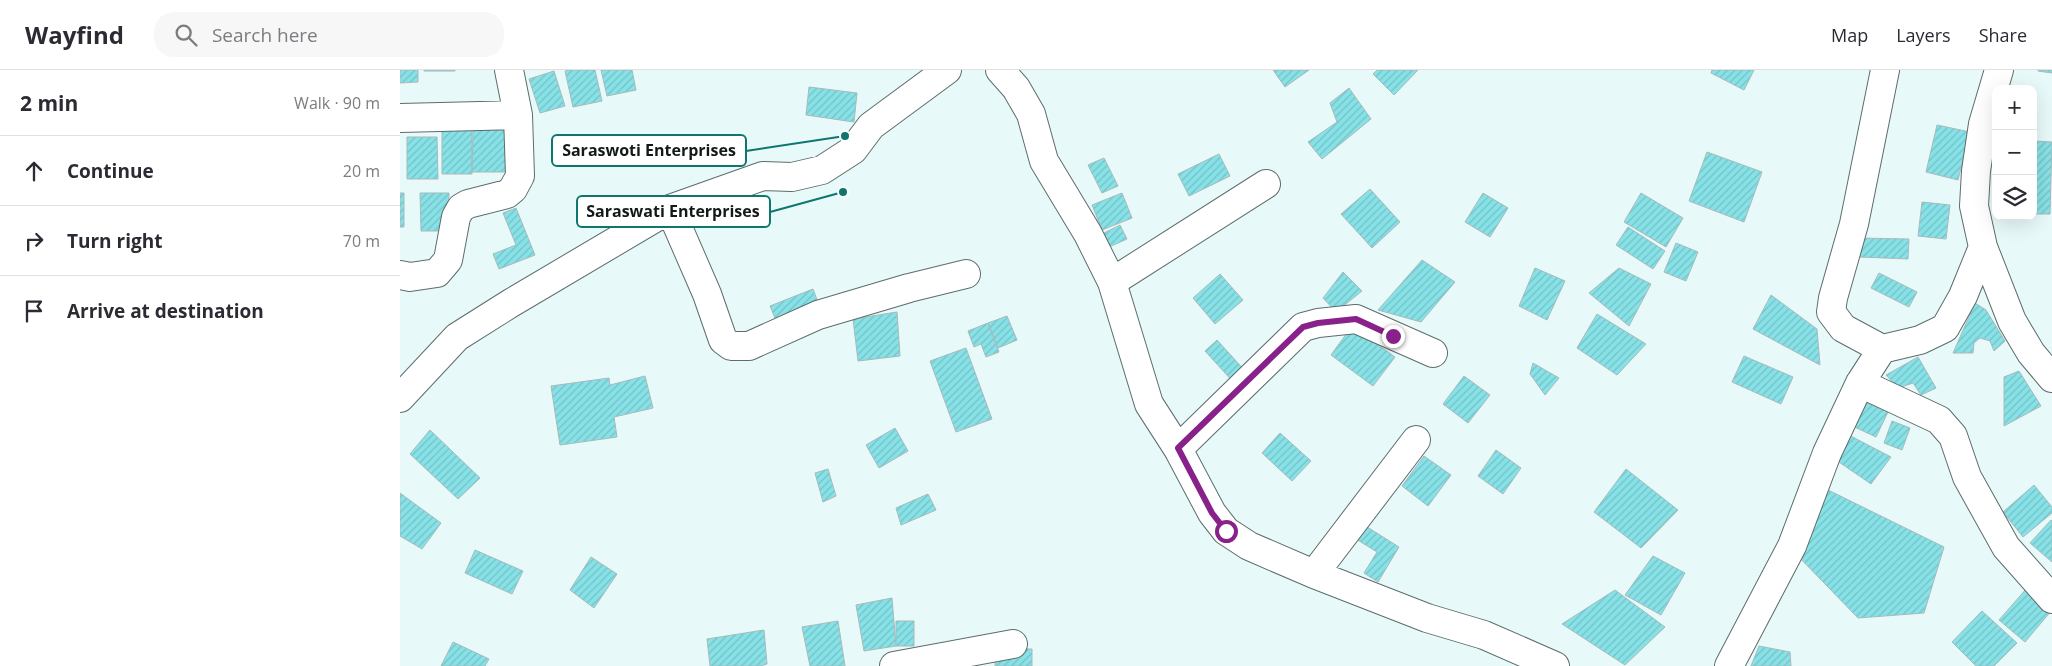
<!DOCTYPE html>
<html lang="en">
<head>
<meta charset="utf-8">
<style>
  :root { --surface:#fff; --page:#f7f7f7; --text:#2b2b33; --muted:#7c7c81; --line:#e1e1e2 }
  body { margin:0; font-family:"Open Sans",sans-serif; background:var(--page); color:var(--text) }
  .controls { position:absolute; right:15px; top:15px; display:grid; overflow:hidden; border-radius:10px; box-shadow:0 5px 20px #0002 }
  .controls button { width:45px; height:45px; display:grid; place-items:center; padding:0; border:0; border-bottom:1px solid var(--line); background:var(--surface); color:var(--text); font:25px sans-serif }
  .stop { position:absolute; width:15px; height:15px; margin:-11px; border:4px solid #88228a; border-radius:50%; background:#fff }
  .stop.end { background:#88228a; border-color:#fff; box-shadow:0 1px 5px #0008 }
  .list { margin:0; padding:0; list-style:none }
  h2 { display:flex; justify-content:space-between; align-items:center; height:65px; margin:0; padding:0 20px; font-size:21px }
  h2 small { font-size:16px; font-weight:400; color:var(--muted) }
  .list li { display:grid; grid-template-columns:32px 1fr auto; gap:15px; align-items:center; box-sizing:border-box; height:70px; padding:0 20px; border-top:1px solid var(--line) }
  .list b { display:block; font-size:19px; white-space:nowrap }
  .list em { font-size:16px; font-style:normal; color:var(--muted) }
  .icon { flex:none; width:28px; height:28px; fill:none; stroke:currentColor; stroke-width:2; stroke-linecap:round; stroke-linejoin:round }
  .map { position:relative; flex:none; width:1652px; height:596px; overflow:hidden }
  header { display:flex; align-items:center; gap:30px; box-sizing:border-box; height:70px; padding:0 25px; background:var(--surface); border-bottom:1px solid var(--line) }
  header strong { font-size:24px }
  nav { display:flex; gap:28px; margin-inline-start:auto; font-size:18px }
  .search { width:350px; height:45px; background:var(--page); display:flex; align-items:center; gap:12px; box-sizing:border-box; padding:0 18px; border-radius:20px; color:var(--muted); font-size:19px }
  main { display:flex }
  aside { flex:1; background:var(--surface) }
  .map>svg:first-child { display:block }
  .building { fill:url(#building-hatch); stroke:#a9b9ba }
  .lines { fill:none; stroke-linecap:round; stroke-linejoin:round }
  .minor-casing { stroke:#5d6c6d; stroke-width:30 }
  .minor { stroke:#fff; stroke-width:28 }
  .route { stroke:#88228a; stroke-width:6 }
  .leader { fill:none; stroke:#0f766e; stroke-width:2 }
  .callout-dot { fill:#0f766e; stroke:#fff; stroke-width:2 }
  .callout { fill:#fff; stroke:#0f766e; stroke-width:2 }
  .callout-label { font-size:16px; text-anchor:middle; font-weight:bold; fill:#131919 }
</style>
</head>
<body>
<header>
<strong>Wayfind</strong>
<div class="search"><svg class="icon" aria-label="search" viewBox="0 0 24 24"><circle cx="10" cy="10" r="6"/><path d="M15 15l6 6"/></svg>Search here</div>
<nav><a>Map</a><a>Layers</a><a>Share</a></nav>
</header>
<main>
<aside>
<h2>2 min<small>Walk · 90 m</small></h2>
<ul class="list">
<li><svg class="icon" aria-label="ahead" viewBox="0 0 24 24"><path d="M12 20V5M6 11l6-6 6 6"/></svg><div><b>Continue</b></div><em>20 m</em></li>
<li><svg class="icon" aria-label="right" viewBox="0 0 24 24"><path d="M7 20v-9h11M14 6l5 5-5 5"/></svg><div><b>Turn right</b></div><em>70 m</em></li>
<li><svg class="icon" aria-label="arrive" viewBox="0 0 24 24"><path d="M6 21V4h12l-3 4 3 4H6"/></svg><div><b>Arrive at destination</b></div></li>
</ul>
</aside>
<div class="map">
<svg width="1652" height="596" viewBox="0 0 1652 596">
  <defs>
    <pattern id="building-hatch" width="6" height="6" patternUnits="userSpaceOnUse" patternTransform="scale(1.25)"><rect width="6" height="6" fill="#87e2e7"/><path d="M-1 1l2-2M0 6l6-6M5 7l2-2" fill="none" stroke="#74c1c6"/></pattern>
  </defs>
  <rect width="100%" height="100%" fill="#e8f9f9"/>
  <path class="building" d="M0,0H18V12L0,13Z
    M24,0H55V1H24Z
    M169,0H195L202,31L173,37L165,1Z
    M201,0H232L236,20L207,26Z
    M873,0H909L885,17Z
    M977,0H1018L994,25L973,4Z
    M1312,0H1354L1344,20L1311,3Z
    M1638,0H1652V3L1638,1Z
    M154,1L165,36L140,43L129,9Z
    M409,17L457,23L454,52L406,45Z
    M949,18L971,49L922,89L908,72L937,52L930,33Z
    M1537,55L1570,62L1558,110L1526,102Z
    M107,59V102H72L73,60Z
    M42,60H72V104H42Z
    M7,67H37L38,109H7Z
    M1633,71L1652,72L1650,144H1633Z
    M1307,82L1362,102L1344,152L1289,131Z
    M819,84L830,106L789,126L778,104Z
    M704,88L718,116L702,123L688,95Z
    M970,119L1000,152L972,178L941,144Z
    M0,123H4V157H0Z
    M20,123H49V161H21Z
    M722,123L732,148L702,160L692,135Z
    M1083,123L1108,138L1090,167L1065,152Z
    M1241,123L1283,148L1266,177L1224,152Z
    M1522,132L1550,135L1546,169L1518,166Z
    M116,138L135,185L99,199L93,184L116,175L103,143Z
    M720,155L727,169L709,177L702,164Z
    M1228,157L1265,181L1253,199L1216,175Z
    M1460,168L1509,169L1508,189L1460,187Z
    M1276,173L1298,182L1286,211L1264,202Z
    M1022,190L1055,212L1021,252L978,240Z
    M1135,198L1165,211L1147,250L1119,236Z
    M1219,198L1251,214L1229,256L1189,223Z
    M943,202L962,221L936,242L923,228Z
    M1479,203L1517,222L1509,237L1471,218Z
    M820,204L843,230L815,254L793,228Z
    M413,219L419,235L377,253L370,236Z
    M1371,225L1417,259L1420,295L1353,259Z
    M1575,233L1586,240L1605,271L1594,281L1590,271L1580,268L1574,273L1573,283H1553Z
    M497,242L500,286L458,291L453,249Z
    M1197,244L1246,274L1217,305L1177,278Z
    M607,246L617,270L598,278L588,253Z
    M588,253L599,282L586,287L581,274L574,277L568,261Z
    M952,256L995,287L973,316L931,285Z
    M817,270L848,304L836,315L805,281Z
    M566,278L592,349L556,362L530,291Z
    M1344,286L1393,307L1381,334L1332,312Z
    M1518,287L1536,318L1521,325L1513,313L1498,318L1486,305Z
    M1133,293L1159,308L1145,325L1130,304Z
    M1619,301L1641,336L1604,356V307Z
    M245,306L253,338L214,347L217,367L160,375L151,316L209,308L210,315Z
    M1064,306L1090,325L1068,353L1043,334Z
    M1459,329L1488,342L1476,367L1448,354Z
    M1492,351L1510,358L1502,380L1484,373Z
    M495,358L508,381L479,398L466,375Z
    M30,360L80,408L58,429L10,384Z
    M880,363L911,391L892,411L862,383Z
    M1445,363L1491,387L1471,414L1436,390Z
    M1096,380L1121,398L1103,424L1078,406Z
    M1024,386L1051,405L1028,436L1002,416Z
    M428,399L436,426L423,432L415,403Z
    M1226,399L1278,440L1241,478L1194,442Z
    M1634,415L1652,437V443L1623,467L1603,442Z
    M1422,417L1544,477L1524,543L1458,548L1396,484Z
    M0,423L41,453L22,479L0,466Z
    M528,424L536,440L501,455L496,438Z
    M1651,450L1652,451V492L1630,473Z
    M964,455L999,477L978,512L964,503L977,482L956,469Z
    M75,480L123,501L112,524L65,503Z
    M1253,486L1285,503L1261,545L1225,525Z
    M191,487L217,504L194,538L170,520Z
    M1627,518L1652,540L1625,572L1599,550Z
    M1215,520L1265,557L1225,595L1162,554Z
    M492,528L496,576L464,581L456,535Z
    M1582,541L1617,573L1594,596H1576L1552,572Z
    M438,551L445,596H410L402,557Z
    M496,551H514V576H496Z
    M364,560L367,594L360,596H310L307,569Z
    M53,572L89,589L85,596H41Z
    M1359,576L1390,582L1391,596H1351Z
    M595,579H632V596H595Z"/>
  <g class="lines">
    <defs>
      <path id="minor" d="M600,0L616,18L631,44L644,91L688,164L712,212L749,334L778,379L812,443L826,461L849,476L914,504L1027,548L1084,565L1155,596
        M1599,0L1583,54L1576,101L1574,136L1583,177L1612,251L1631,283L1652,308
        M0,48L118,45
        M270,139L307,224L323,270L331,276H349L418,245L509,218L566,204
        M0,205L10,207L37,203L48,190L56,147L61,138L68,134L107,124L113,119L120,106L118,45L109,0
        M712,212L866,114
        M1482,279L1443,258L1431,242L1433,228L1454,154L1485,0
        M1460,313L1539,350L1553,366L1567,407L1606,477L1652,529
        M0,328L57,267L111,233L270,139L363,106L392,107L422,100L453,80L471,56L547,0
        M778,379L903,257L918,253L956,249L1033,283
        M914,504L1016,370
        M494,596L613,574
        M1329,596L1392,476L1427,383L1460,313L1482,279L1520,270L1545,258L1563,226L1583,177"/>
    </defs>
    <use href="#minor" class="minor-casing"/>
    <use href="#minor" class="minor"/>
  </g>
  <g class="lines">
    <path class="route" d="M826,461L812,443L778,378L903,257L918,253L956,249L993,266"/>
  </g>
  <path class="leader" d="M445 66L346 81M443 122L370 142"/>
  <g class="callout-dot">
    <circle cx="445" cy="66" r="5"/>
    <circle cx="443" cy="122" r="5"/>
  </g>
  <g class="callout">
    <rect x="152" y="65" width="194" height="31" rx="5"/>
    <rect x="177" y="126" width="193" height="31" rx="5"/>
  </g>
  <g class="callout-label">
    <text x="249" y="86">Saraswoti Enterprises</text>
    <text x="273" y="147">Saraswati Enterprises</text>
  </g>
</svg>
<div class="controls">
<button>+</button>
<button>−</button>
<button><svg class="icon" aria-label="layers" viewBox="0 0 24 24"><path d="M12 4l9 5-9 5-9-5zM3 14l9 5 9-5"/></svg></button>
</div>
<div class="stop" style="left:826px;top:461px"></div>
<div class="stop end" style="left:993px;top:266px"></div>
</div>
</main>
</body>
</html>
